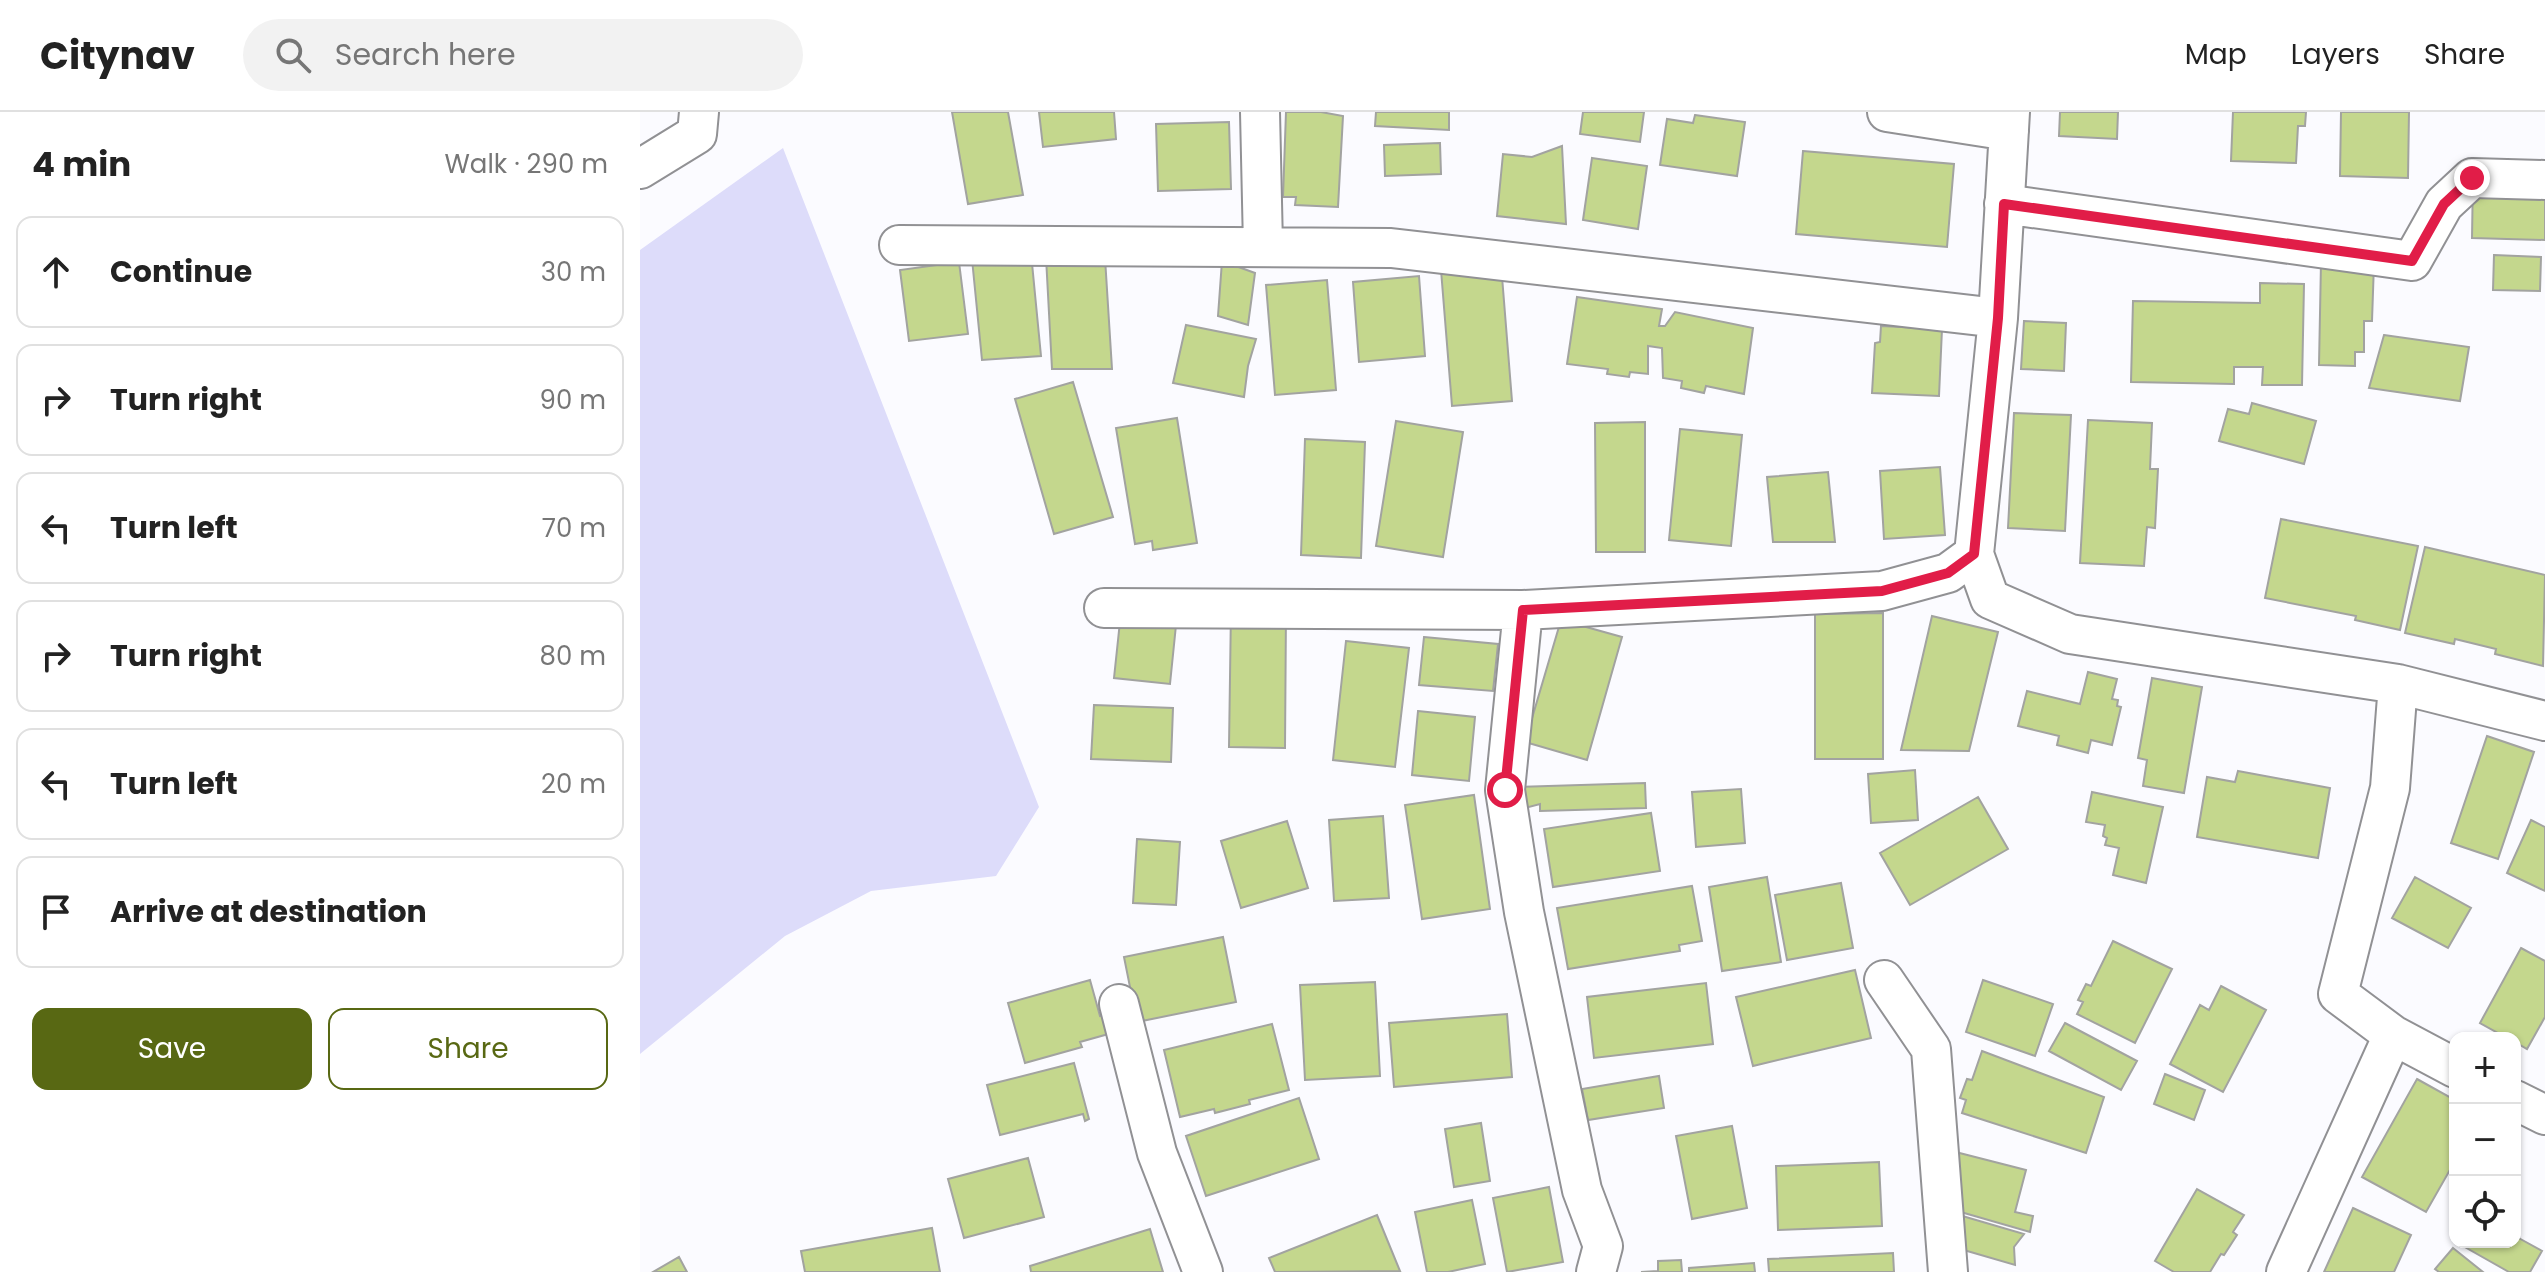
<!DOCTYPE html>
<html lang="en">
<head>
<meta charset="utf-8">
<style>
  :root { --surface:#fff; --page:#f2f2f2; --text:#222; --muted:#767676; --line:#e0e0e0; --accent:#586813 }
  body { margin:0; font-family:Poppins,sans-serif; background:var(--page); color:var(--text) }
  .controls { position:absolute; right:24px; bottom:24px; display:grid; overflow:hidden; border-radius:16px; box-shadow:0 2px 6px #0004 }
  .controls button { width:72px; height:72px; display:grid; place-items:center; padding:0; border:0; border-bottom:2px solid var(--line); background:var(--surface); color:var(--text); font:40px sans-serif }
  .stop { position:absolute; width:24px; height:24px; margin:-18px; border:6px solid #e11d48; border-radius:50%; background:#fff }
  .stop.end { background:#e11d48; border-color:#fff; box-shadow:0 2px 8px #0008 }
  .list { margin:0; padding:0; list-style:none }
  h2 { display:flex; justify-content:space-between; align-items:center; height:104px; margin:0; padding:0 32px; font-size:34px }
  h2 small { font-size:26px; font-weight:400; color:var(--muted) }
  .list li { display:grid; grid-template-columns:52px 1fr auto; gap:24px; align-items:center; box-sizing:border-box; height:112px; margin:0 16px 16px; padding:0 16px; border:2px solid var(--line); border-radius:16px }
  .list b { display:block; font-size:30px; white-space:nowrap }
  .list em { font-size:26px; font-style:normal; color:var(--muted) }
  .actions { display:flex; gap:16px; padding:24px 32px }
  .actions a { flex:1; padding:18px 0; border:2px solid var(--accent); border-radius:16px; text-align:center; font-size:28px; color:var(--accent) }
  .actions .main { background:var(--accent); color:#fff }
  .icon { flex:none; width:44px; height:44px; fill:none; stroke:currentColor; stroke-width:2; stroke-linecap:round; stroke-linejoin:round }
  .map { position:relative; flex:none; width:1905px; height:1160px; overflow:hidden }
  header { display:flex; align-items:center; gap:48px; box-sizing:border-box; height:112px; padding:0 40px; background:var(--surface); border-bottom:2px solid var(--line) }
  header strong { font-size:38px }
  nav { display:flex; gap:44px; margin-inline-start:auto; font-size:28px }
  .search { width:560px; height:72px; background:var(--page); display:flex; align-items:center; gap:20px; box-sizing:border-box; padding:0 28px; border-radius:44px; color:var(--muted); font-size:30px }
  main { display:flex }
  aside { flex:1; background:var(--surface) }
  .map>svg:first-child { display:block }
  .water { fill:#dddcfa }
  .building { fill:#c4d78d; stroke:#a2a3a0; stroke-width:2 }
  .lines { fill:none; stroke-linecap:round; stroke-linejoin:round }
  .street-casing { stroke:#919194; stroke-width:42 }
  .street { stroke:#fff; stroke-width:38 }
  .route { stroke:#e11d48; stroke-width:10 }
</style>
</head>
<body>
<header>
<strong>Citynav</strong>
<div class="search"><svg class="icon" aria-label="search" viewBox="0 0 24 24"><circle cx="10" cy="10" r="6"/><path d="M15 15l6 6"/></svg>Search here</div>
<nav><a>Map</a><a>Layers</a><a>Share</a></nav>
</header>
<main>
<aside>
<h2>4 min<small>Walk · 290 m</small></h2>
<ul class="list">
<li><svg class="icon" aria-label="ahead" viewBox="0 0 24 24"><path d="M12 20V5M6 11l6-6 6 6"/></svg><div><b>Continue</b></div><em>30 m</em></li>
<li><svg class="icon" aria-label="right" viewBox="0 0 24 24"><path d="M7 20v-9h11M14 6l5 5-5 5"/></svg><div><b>Turn right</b></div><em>90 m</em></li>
<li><svg class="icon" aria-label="left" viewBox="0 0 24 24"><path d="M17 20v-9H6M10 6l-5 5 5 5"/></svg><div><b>Turn left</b></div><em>70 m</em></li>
<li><svg class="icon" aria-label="right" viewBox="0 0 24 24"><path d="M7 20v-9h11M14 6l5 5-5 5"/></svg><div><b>Turn right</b></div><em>80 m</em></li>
<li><svg class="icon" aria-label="left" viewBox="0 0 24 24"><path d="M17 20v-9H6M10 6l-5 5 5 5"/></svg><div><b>Turn left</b></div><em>20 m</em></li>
<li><svg class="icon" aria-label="arrive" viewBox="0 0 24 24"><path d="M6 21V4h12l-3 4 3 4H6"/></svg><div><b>Arrive at destination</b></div></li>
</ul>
<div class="actions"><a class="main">Save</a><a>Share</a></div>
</aside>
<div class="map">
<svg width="1905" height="1160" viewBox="0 0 1905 1160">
  <rect width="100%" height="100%" fill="#fbfbff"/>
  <path class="water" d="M143,36L399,695L356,764L231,779L145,824L0,942V138Z"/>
  <path class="building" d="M312,0H368L383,83L328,92Z
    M399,0H474L476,27L403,35Z
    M646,0H681L703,4L698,95L655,93L656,85H643Z
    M736,0H809V18L735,14Z
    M943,0H1004L1000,30L940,22Z
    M1420,0H1478L1477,27L1419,24Z
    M1593,0H1666L1665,14H1658L1656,51L1591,49Z
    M1701,0H1769L1768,66L1700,64Z
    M1055,3L1105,10L1097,64L1020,53L1027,7L1053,11Z
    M589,10L591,77L518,79L516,12Z
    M800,31L801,62L745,64L744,33Z
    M922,34L926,112L857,104L863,42L892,45Z
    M1163,39L1314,52L1307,135L1156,122Z
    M952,46L1007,54L998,117L943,108Z
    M1833,63L1905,65V128L1832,126Z
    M391,141L401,244L342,248L332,147Z
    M1854,143L1901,145L1900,179L1853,178Z
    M406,145L465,146L472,257H412Z
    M582,149L615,161L608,213L578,204Z
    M319,150L328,222L269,229L260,158Z
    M1681,150L1734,151L1732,209H1724V240H1715V254L1679,253Z
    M861,152L872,289L812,294L801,158Z
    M779,164L785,244L719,250L713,170Z
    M687,168L696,278L635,283L626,173Z
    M1620,171L1664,172L1662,273H1622L1623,255H1594V272L1491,270L1493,189L1620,191Z
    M937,185L1022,197L1019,214H1025L1035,200L1113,216L1104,282L1066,274L1064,281L1041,276L1042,269L1023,266L1022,236L1008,234V262L990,260L989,265L967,262L968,257L927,252Z
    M1384,209L1426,211L1424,259L1381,257Z
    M546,213L616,227L608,254L604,285L533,271Z
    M1241,214L1302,217L1299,284L1232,281L1235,231L1240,230Z
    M1744,223L1829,235L1820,289L1729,276Z
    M433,270L473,405L414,422L375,287Z
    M1612,291L1676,309L1664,352L1579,329L1588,297L1609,302Z
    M1374,301L1431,303L1425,419L1368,416Z
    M537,306L557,431L513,438L512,429L495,432L476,316Z
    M1448,308L1512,311L1510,357H1518L1515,416L1507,415L1504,454L1440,451Z
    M756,309L823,320L803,445L736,434Z
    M1005,310V440H956L955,311Z
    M1040,317L1102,323L1091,434L1029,428Z
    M665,327L725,330L721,446L661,443Z
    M1300,355L1305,423L1244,427L1240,359Z
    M1188,360L1195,430H1133L1127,365Z
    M1641,407L1778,434L1760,518L1715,508L1716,504L1625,486Z
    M1785,435L1905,463L1903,554L1855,542L1856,537L1815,527L1814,532L1765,521Z
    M591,496L646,497L645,636L589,635Z
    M481,500L536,513L530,572L474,566Z
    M1243,501V647H1175V502Z
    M1292,504L1358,520L1329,639L1261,638Z
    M921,508L982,525L947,648L885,630Z
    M784,525L858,532L853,579L779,573Z
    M706,529L769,536L755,655L693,648Z
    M1448,560L1477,567L1472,587L1478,588L1477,594L1481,595L1472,633L1451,628L1448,641L1417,633L1419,624L1378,614L1387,579L1440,592Z
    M1512,566L1562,575L1544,681L1503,674L1507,648L1498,646Z
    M454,593L533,596L531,650L451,647Z
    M778,599L835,605L829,669L772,663Z
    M1847,624L1894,640L1858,747L1811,731Z
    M1275,658L1278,708L1231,711L1228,662Z
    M1598,659L1690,676L1678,746L1557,725L1567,665L1595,670Z
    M1005,671L1006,696L900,699V692L881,697L878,675Z
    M1101,677L1105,731L1056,735L1052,680Z
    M1452,680L1523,695L1506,771L1473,763L1479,736L1465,733L1467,726L1463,724L1465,713L1446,710Z
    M834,683L850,797L782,807L765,693Z
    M1338,685L1368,737L1270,793L1240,741Z
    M1011,701L1020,759L913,775L904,717Z
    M743,704L749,786L694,789L689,708Z
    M1891,708L1905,715V779L1867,761Z
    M647,709L668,776L601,796L581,729Z
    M497,727L540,730L536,793L493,791Z
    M1127,765L1141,850L1082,859L1069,775Z
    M1775,765L1831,796L1808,836L1752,806Z
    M1201,771L1213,836L1147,848L1135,783Z
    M1052,774L1062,829L1039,833L1040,839L928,857L917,796Z
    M583,825L596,890L497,910L484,845Z
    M1473,829L1532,857L1495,931L1437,902L1443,890L1438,888L1446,872L1451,874Z
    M1881,836L1905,849V905L1887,937L1875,930V926H1867L1840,911Z
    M1215,858L1231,926L1113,954L1096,885Z
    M450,868L460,904L467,902L472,921L440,930L442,935L385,951L368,891Z
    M1343,868L1413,892L1395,944L1326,920Z
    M735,870L740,964L665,968L660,873Z
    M1066,871L1073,932L954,946L947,885Z
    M1581,874L1626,898L1583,980L1530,952L1560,893L1569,898Z
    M867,902L872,965L754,975L749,911Z
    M1425,911L1497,949L1481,978L1409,939Z
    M632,912L649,978L609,988L610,992L575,1001L574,997L540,1005L524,938Z
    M1342,939L1464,985L1446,1041L1322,1001L1326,988L1320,986L1327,967L1332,968Z
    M434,951L449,1007L445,1009L443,1002L360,1023L347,973Z
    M1525,962L1565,978L1554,1008L1514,992Z
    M1019,964L1024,996L948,1008L942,977Z
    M1777,967L1815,988V1049L1786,1100L1722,1065Z
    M659,986L679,1047L566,1084L546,1024Z
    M841,1011L850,1069L814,1075L805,1017Z
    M1092,1014L1107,1096L1052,1107L1036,1024Z
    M1300,1036L1386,1058L1375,1100L1393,1104L1390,1120L1286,1090Z
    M388,1046L404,1105L324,1126L308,1067Z
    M1239,1050L1242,1114L1138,1118L1136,1054Z
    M909,1075L923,1150L867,1160L853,1086Z
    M1557,1077L1604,1103L1593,1120L1597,1123L1584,1143L1581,1142L1570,1160H1534L1515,1149Z
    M832,1088L845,1152L808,1160H787L775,1100Z
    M1713,1096L1771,1123L1754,1160H1684Z
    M737,1103L760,1159L635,1160L629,1146Z
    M1319,1103L1384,1122L1374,1135L1375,1153L1310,1134Z
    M292,1116L300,1160H165L161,1139Z
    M510,1117L523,1160H391L390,1154Z
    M1875,1124L1902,1139L1890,1160H1869L1816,1130H1875Z
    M1813,1136L1843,1160H1799L1795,1157Z
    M1253,1141L1254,1160H1129L1128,1147Z
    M39,1145L47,1160H13Z
    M1041,1148L1042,1160H1001L1018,1159V1149Z
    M1114,1151L1115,1160H1049V1156Z"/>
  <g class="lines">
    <defs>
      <path id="street" d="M620,0L623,134
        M1247,0L1369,19
        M1370,0L1358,206L1334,442L1350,487L1430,522L1758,572L1905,609
        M0,57L57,22L59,0
        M1364,92L1772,149L1804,92L1832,66L1905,68
        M259,133L751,136L1358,206
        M464,496L883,498L1242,479L1308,461L1334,442
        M883,498L865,678L884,800L942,1078L963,1134L956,1160
        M1244,868L1291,937L1308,1160
        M479,892L517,1041L563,1160
        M1753,923L1815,956
        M1875,988L1905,1003
        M1646,1160L1753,923L1698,882L1750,676L1758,572"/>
    </defs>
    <use href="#street" class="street-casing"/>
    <use href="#street" class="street"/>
  </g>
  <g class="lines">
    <path class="route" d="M865,678L883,498L1242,479L1308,461L1334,442L1358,206L1364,92L1772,149L1804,92L1832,66"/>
  </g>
</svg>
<div class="controls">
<button>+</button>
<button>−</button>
<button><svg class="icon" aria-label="locate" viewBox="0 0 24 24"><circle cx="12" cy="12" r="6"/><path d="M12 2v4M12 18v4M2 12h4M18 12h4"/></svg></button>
</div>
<div class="stop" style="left:865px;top:678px"></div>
<div class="stop end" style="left:1832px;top:66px"></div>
</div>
</main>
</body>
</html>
